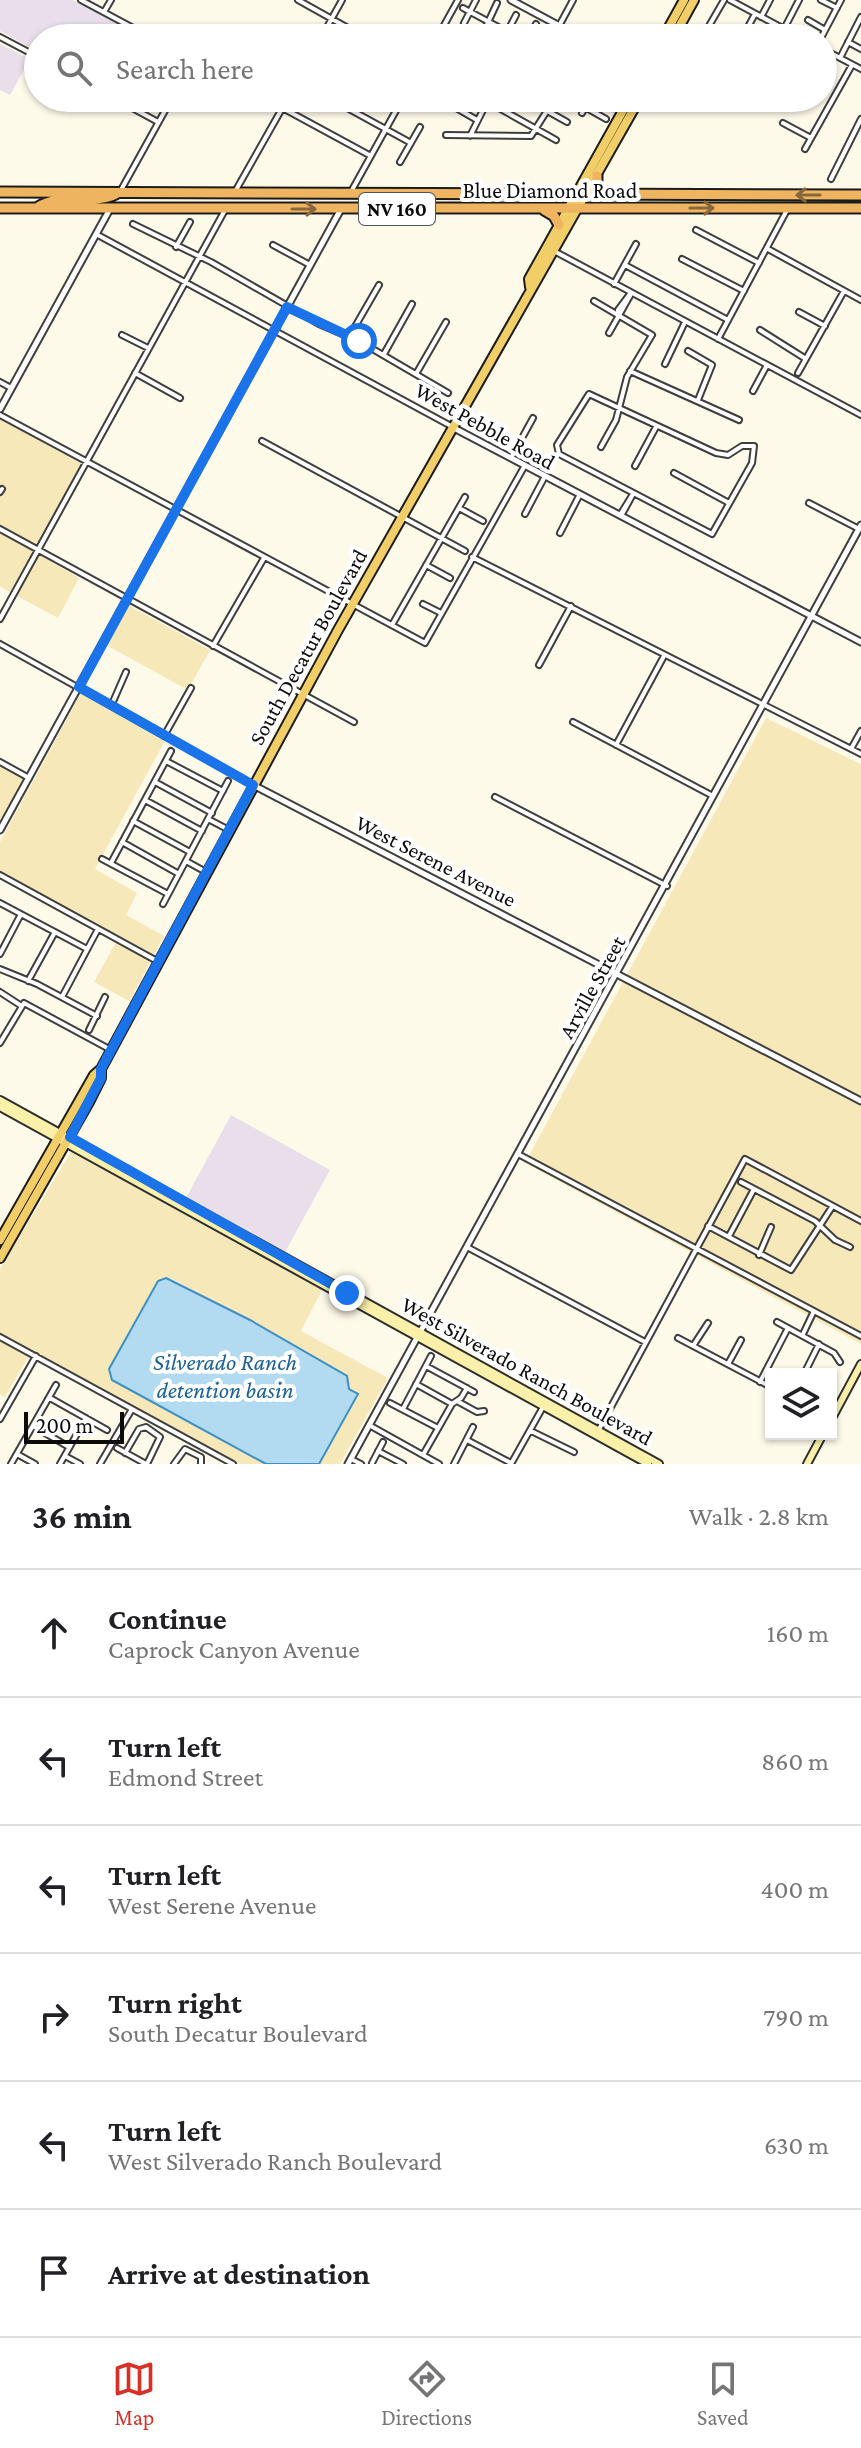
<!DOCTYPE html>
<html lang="en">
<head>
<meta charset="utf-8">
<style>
  :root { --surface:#fff; --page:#f6f6f6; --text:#202124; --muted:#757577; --line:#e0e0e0; --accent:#d93025 }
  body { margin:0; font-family:"Crimson Pro",serif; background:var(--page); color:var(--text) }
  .controls { position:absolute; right:24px; bottom:24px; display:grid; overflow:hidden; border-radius:0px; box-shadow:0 2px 6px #0004 }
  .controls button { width:72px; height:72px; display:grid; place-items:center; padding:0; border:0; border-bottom:2px solid var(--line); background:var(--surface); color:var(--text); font:40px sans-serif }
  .scale { position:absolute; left:24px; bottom:20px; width:100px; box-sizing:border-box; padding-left:8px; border:4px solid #0b0b0b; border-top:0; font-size:22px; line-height:28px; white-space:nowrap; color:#0b0b0b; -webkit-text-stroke:6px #fff; paint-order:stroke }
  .stop { position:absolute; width:24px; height:24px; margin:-18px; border:6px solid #1a73e8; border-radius:50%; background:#fff }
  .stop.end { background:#1a73e8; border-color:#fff; box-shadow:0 2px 8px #0008 }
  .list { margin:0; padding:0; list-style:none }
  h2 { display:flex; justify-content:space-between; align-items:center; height:104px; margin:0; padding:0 32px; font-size:34px }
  h2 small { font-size:26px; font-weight:400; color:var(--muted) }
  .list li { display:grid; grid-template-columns:52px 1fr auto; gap:24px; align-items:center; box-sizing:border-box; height:128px; padding:0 32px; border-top:2px solid var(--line) }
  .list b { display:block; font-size:30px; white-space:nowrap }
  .list p { margin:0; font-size:26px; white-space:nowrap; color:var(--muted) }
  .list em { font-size:26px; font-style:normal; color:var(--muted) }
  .icon { flex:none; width:44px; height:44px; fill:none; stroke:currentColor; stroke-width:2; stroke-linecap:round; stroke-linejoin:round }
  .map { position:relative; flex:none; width:861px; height:1464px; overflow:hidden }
  .search { position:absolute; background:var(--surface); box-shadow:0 2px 6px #0004; left:24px; right:24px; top:24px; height:88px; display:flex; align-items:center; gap:20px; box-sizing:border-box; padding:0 28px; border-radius:44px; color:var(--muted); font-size:30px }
  .sheet { height:872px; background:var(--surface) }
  nav { display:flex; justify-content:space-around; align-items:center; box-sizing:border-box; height:112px; border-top:2px solid var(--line); background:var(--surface); font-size:22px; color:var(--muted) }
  nav a { display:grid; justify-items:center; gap:4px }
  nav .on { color:var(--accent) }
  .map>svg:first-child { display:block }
  .industrial { fill:#e8dfea }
  .sand { fill:#f7e8b9 }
  .water { fill:#b2dbf2; stroke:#3d90c5; stroke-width:2 }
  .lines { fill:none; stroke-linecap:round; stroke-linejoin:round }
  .minor-casing { stroke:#3e3e3e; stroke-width:8 }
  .tertiary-casing { stroke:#3e3e3e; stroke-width:9 }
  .secondary-casing { stroke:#2d2d2d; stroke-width:10 }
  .primary-casing { stroke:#1c1c1c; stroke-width:12 }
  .trunk-casing { stroke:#1c1c1c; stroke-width:13 }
  .minor { stroke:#fff; stroke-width:4 }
  .tertiary { stroke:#fff; stroke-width:5 }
  .secondary { stroke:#faf0a9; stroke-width:6 }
  .primary { stroke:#f1ce67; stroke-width:8 }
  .trunk { stroke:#eeb460; stroke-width:9 }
  .oneway { stroke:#88683a }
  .route { stroke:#1a73e8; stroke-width:10 }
  .labels { text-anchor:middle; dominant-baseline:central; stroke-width:8; stroke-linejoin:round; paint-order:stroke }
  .shield { fill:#fff; stroke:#545454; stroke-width:2 }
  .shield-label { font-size:20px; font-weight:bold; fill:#0b0b0b }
  .street-label { font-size:22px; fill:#0b0b0b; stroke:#fff }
  .water-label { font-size:24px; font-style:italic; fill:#1c6295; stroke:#fff }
</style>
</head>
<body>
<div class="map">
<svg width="861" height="1464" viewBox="0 0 861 1464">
  <rect width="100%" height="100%" fill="#fefaea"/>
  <path class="industrial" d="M0,0H73L144,38H38V52L0,31Z
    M0,44L30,59L10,95L0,90Z
    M231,1115L330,1170L284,1254L186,1198Z"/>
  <path class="sand" d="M0,419L82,464L10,592L0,586Z
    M39,555L79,578L58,618L17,596Z
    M128,605L210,650L188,690L106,645Z
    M81,693L166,739L95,869L137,893L126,915L164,936L154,955L0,871V842Z
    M766,718L861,764V1344L525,1163Z
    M0,765L25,778L2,819L0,818Z
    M116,942L151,961L129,1001L94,982Z
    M71,1152L322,1290L301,1331L388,1378L340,1464H308L348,1378L171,1278L158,1281L109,1369L112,1380L266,1464H240L32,1351L5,1397L0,1394V1269Z"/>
  <path class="water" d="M166,1278L250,1320L347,1376L349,1389L358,1394L319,1464H266L112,1380L109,1369L158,1281Z"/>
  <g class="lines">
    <defs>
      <path id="minor" d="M81,0L152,38
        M298,0L366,38
        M730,0L801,38
        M821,0L837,8
        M463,8L519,38
        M104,12L111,0
        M761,17L770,0
        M808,20L825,30
        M464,23L476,0
        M559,26L573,0
        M784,29L799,0
        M483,33L497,3
        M0,37L38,57
        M321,38L342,0
        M437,38L458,0
        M504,38L516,15
        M528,38L536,24
        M551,38L553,34
        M702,38L724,0
        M742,38L755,14
        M783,38L787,31
        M821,38L841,0
        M848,42L861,49
        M823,49L861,69
        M840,58L861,17
        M114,98L158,122
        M264,98L371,156
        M329,98L411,143
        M481,98L556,140
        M569,98L606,119
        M596,98L613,108
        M526,99L567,122
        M790,101L791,98
        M458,109L477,120
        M582,113L590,98
        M783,123L811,138
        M446,135L531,136L555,98
        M470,136L489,98
        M805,149L852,65
        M400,162L420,127
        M831,179L861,119
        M121,190L172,98
        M236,190L288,98
        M352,190L403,98
        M133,224L211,262L319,324L359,341L448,393
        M696,230L759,263
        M96,234L451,426
        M273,245L310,265
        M176,247L190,222
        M768,249L861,300
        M554,251L861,415
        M682,259L744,291
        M625,265L728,320
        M614,284L636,244
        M594,301L652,335L627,377L616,420L601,447
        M799,312L825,326
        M619,315L618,310L630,294
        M760,330L806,359
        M609,333L631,294
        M122,335L148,348
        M349,337L379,285
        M718,339L787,210
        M688,351L712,365L698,400
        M384,354L412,304
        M665,364L685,322
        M630,371L739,420
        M135,373L180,398
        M798,373L844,291
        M416,374L446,322
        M0,382L11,388
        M753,391L767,365
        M589,394L716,453L728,455L742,446H754L752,463L712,534L559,454L557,445Z
        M0,415L425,643L524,467
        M262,441L465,551
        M511,458L533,418
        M635,466L656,427
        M674,473L729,503
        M0,492L2,489
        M809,503L859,529
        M459,508L483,521
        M525,514L544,478
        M620,515L633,494
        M621,516L633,494
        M0,529L354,722
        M560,533L579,496
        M472,557L861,754
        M426,565L450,578
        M423,604L441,613
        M0,619L225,210
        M392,625L465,497
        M0,644L253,785
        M213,646L264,558
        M539,665L571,606
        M112,704L126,672
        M573,722L713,796
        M164,736L191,688
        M616,745L664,656
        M851,749L861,731
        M166,761L223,791
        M0,762L29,778
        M155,782L212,813
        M495,797L667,886
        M145,800L202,831
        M208,819L229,830
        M133,821L190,852
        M122,842L179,874
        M102,859L168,894
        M186,861L206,872
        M111,863L171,751
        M0,875L157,961
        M0,903L87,949
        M163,904L228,781
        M0,954L21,914
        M0,969L37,984L97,1016
        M28,981L55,932
        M0,992L20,1005
        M62,997L98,929
        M89,1030L105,997
        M0,1043L24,1003L111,1050
        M518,1154L861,1336
        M741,1182L815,1221L835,1240L850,1247
        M708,1226L791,1270L832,1207
        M729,1236L754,1189
        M467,1247L645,1342
        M759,1255L771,1227
        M777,1322L834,1353L840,1362
        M803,1334L814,1311
        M0,1337L233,1464
        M678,1338L771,1387
        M693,1346L708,1323
        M728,1364L741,1340
        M426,1366L474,1392
        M804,1374L819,1344
        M760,1382L788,1328
        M416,1384L452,1404
        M50,1398L107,1430
        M457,1401L477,1412L484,1411
        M390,1403L438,1428
        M403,1409L431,1356
        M0,1419L36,1356
        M369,1425L439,1464
        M33,1426L69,1447
        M531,1431L574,1452
        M598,1431L745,1159L861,1221
        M467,1440L511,1463
        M117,1448L146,1464
        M378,1451L403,1464
        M125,1453L139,1429L146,1427L160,1437L147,1464
        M17,1454L35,1464
        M423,1455L452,1404L461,1398L467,1388
        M65,1456L80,1464
        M351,1459L361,1464
        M372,1463L383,1442
        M11,1464L56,1385
        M60,1464L86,1418
        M100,1464L132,1409
        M174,1464L185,1449L201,1457V1464
        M454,1464L473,1427
        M511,1464L543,1407"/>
      <path id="tertiary" d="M511,0L582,38
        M0,409L111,207
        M452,427L861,642
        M253,785L861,1101
        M0,830L341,209
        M348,1464L861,525"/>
      <path id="secondary" d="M0,1100L659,1464
        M0,1107L648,1464
        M831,1420L861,1364
        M807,1464L823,1434"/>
      <path id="primary" d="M663,38L684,0
        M673,38L694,0
        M530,287L529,279L630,98
        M0,1240L94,1075L101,1069L338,630L640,98
        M0,1258L89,1102L101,1078V1069"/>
      <path id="trunk" d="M597,176V187L607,194
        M0,192L861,195
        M38,207C62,192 91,206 116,194
        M0,208H861
        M544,210L554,216L559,225"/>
    </defs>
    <use href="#minor" class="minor-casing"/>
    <use href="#tertiary" class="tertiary-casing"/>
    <use href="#secondary" class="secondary-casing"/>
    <use href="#primary" class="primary-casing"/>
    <use href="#trunk" class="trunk-casing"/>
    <use href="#minor" class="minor"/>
    <use href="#tertiary" class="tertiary"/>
    <use href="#secondary" class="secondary"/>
    <use href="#primary" class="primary"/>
    <use href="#trunk" class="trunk"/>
  </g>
  <defs><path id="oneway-shaft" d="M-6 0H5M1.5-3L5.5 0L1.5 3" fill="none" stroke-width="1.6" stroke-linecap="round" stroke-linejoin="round" transform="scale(2)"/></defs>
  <g class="oneway">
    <use href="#oneway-shaft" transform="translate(808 195) rotate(-180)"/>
    <use href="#oneway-shaft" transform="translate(702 208)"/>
    <use href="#oneway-shaft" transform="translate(304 209)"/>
  </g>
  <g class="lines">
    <path class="route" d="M347,1293L70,1137L101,1078V1069L253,785L79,687L287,307L359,341"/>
  </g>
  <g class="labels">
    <rect class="shield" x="359" y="193" width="76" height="32" rx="6"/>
    <g class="shield-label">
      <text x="397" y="209">NV 160</text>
    </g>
    <g class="street-label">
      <text x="550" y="190">Blue Diamond Road</text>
      <text transform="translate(485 426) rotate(29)">West Pebble Road</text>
      <text transform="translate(308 647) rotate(-61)">South Decatur Boulevard</text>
      <text transform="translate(436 861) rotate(27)">West Serene Avenue</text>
      <text transform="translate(592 987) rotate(-61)">Arville Street</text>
      <text transform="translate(527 1371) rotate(29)">West Silverado Ranch Boulevard</text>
    </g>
    <g class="water-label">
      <text x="225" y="1361">Silverado Ranch<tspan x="225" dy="28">detention basin</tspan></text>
    </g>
  </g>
</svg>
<div class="controls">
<button><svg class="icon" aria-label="layers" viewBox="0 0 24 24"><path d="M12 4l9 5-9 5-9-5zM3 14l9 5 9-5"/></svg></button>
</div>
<div class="scale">200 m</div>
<div class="stop" style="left:359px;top:341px"></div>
<div class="stop end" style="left:347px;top:1293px"></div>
<div class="search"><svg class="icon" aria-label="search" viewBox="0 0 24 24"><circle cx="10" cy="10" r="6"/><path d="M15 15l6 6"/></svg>Search here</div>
</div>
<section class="sheet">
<h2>36 min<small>Walk · 2.8 km</small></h2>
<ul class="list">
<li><svg class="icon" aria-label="ahead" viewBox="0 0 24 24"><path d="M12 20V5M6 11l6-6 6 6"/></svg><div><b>Continue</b><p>Caprock Canyon Avenue</p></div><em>160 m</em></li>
<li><svg class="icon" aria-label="left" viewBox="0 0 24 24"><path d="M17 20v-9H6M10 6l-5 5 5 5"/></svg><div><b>Turn left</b><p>Edmond Street</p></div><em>860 m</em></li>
<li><svg class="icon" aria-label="left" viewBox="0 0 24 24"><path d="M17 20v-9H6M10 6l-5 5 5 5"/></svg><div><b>Turn left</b><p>West Serene Avenue</p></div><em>400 m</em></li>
<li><svg class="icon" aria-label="right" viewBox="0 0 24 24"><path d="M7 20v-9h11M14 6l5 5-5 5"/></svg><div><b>Turn right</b><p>South Decatur Boulevard</p></div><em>790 m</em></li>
<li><svg class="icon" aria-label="left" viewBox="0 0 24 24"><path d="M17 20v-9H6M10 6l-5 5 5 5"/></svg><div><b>Turn left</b><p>West Silverado Ranch Boulevard</p></div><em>630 m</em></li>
<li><svg class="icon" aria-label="arrive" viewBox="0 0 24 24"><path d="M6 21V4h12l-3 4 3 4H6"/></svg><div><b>Arrive at destination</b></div></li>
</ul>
</section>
<nav>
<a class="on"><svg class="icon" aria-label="map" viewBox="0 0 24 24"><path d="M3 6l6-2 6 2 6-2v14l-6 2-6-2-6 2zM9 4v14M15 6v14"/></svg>Map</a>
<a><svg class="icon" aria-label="directions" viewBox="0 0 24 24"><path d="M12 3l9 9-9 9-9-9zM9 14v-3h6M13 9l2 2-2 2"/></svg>Directions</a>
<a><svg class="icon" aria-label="saved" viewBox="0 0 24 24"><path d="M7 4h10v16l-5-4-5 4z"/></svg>Saved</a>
</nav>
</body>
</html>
